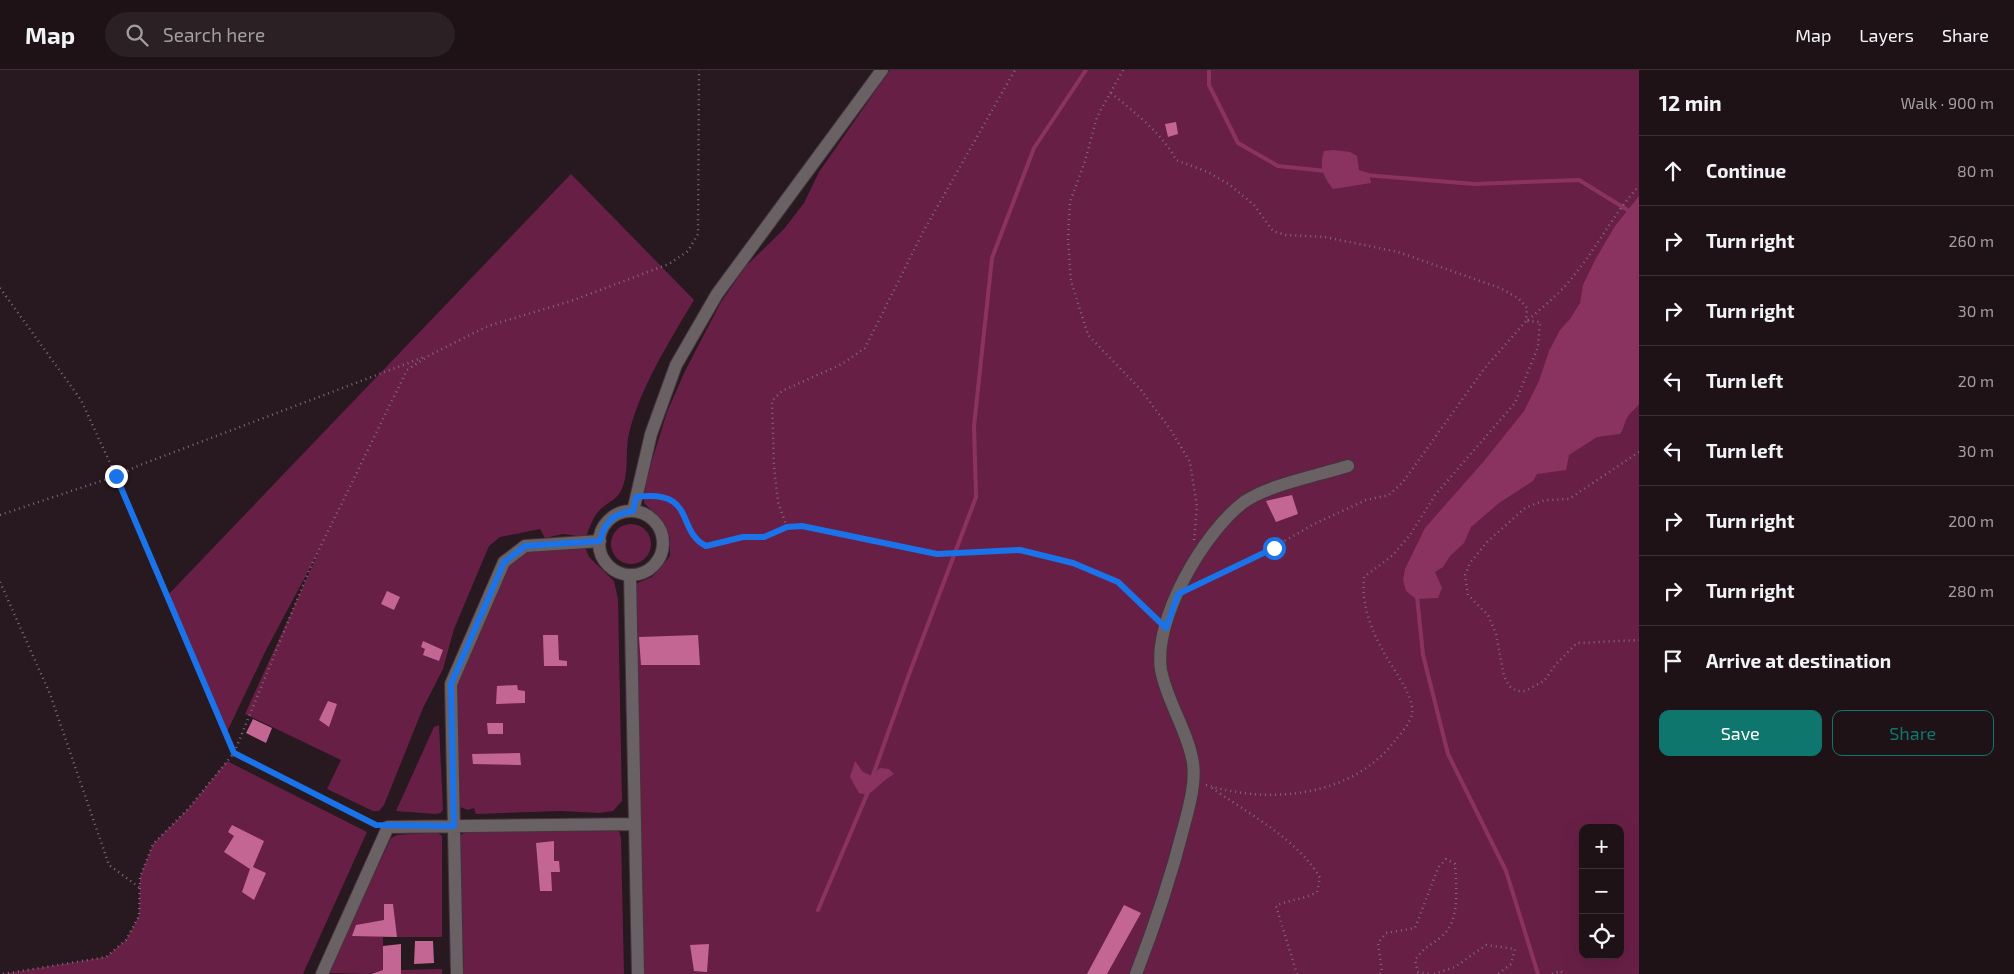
<!DOCTYPE html>
<html lang="en">
<head>
<meta charset="utf-8">
<style>
  :root { --surface:#1e1217; --page:#2b2024; --text:#f1f3f6; --muted:#a19ea1; --line:#3c3236; --accent:#0f766e }
  body { margin:0; font-family:"Exo 2",sans-serif; background:var(--page); color:var(--text) }
  .controls { position:absolute; right:15px; bottom:15px; display:grid; overflow:hidden; border-radius:10px; box-shadow:0 5px 20px #0002 }
  .controls button { width:45px; height:45px; display:grid; place-items:center; padding:0; border:0; border-bottom:1px solid var(--line); background:var(--surface); color:var(--text); font:25px sans-serif }
  .stop { position:absolute; width:15px; height:15px; margin:-11px; border:4px solid #1a73e8; border-radius:50%; background:#fff }
  .stop.end { background:#1a73e8; border-color:#fff; box-shadow:0 1px 5px #0008 }
  .list { margin:0; padding:0; list-style:none }
  h2 { display:flex; justify-content:space-between; align-items:center; height:65px; margin:0; padding:0 20px; font-size:21px }
  h2 small { font-size:16px; font-weight:400; color:var(--muted) }
  .list li { display:grid; grid-template-columns:32px 1fr auto; gap:15px; align-items:center; box-sizing:border-box; height:70px; padding:0 20px; border-top:1px solid var(--line) }
  .list b { display:block; font-size:19px; white-space:nowrap }
  .list em { font-size:16px; font-style:normal; color:var(--muted) }
  .actions { display:flex; gap:10px; padding:15px 20px }
  .actions a { flex:1; padding:11px 0; border:1px solid var(--accent); border-radius:10px; text-align:center; font-size:18px; color:var(--accent) }
  .actions .main { background:var(--accent); color:#fff }
  .icon { flex:none; width:28px; height:28px; fill:none; stroke:currentColor; stroke-width:2; stroke-linecap:round; stroke-linejoin:round }
  .map { position:relative; flex:none; width:1639px; height:904px; overflow:hidden }
  header { display:flex; align-items:center; gap:30px; box-sizing:border-box; height:70px; padding:0 25px; background:var(--surface); border-bottom:1px solid var(--line) }
  header strong { font-size:24px }
  nav { display:flex; gap:28px; margin-inline-start:auto; font-size:18px }
  .search { width:350px; height:45px; background:var(--page); display:flex; align-items:center; gap:12px; box-sizing:border-box; padding:0 18px; border-radius:28px; color:var(--muted); font-size:19px }
  main { display:flex }
  aside { flex:1; background:var(--surface) }
  .map>svg:first-child { display:block }
  .green { fill:#681f46; fill-rule:evenodd }
  .water { fill:#8a3360 }
  .lines { fill:none; stroke-linecap:round; stroke-linejoin:round }
  .stream { stroke:#8a3360; stroke-width:4 }
  .building { fill:#c46693 }
  .minor-casing { stroke:#43343b; stroke-width:14 }
  .path { stroke:#7b6d72; stroke-width:2.5; stroke-dasharray:1 4; stroke-linecap:butt }
  .minor { stroke:#6a6165; stroke-width:12 }
  .route { stroke:#1a73e8; stroke-width:6 }
</style>
</head>
<body>
<header>
<strong>Map</strong>
<div class="search"><svg class="icon" aria-label="search" viewBox="0 0 24 24"><circle cx="10" cy="10" r="6"/><path d="M15 15l6 6"/></svg>Search here</div>
<nav><a>Map</a><a>Layers</a><a>Share</a></nav>
</header>
<main>
<div class="map">
<svg width="1639" height="904" viewBox="0 0 1639 904">
  <rect width="100%" height="100%" fill="#28181f"/>
  <path class="green" d="M890,0H1639V904H638L630,516L652,507L670,486V468L665,454L644,433L645,413L667,342L685,301L721,232L746,196L784,159L804,133L819,102ZM1583,758H1620V885H1583Z
    M571,104L694,230C669,272 641,316 629,363C625,380 629,400 623,416C619,428 612,430 603,437C594,444 590,456 586,467L563,464L545,468L540,459L500,467L489,476L454,559L443,599L423,638L384,735L379,741H373L327,719L341,690L245,644L320,479L266,580L226,664L167,526Z
    M611 474a20 20 0 1 1 40 0a20 20 0 1 1-40 0Z
    M583,472L589,487L614,511L618,529L622,731L613,741L599,743L561,741L476,744L474,738L468,740L460,737L456,602L504,492L525,476Z
    M439,655L443,739L441,743L435,744L396,741L434,657Z
    M227,691L367,762L303,904H3L106,887L126,870L139,846L140,807L153,774L188,739Z
    M611,754L619,761L621,768L624,904H464L460,766L465,762Z
    M437,762L442,766V867H383V900L368,904L328,903L391,768L397,765Z
    M442,899V904H401V900Z"/>
  <path class="water" d="M1333,80L1350,82L1357,86L1359,100L1369,103L1371,113L1333,119C1323,106 1319,97 1324,81Z
    M1639,126V334C1636,339 1630,342 1627,348C1624,353 1624,359 1620,364L1597,367L1569,385L1566,400L1537,404L1533,411L1499,433L1471,457L1464,473L1450,486L1443,497L1435,502L1442,518L1438,528L1416,529L1406,521L1403,510L1405,499L1425,458L1484,391L1524,341L1539,311L1549,281L1560,260L1570,249L1580,233L1583,215L1595,190L1615,156Z
    M855,691L863,702L872,706L880,698L889,699L894,704C883,710 877,719 867,725L859,723L850,707Z"/>
  <g class="lines">
    <path class="stream" d="M1209,0V15L1238,73L1278,96L1326,101
      M1365,105L1474,114L1579,110L1639,147
      M1417,526L1423,585L1448,684L1506,801L1538,904
      M872,708L908,607L976,427L974,356L992,188L1034,78L1086,0
      M818,840L868,722"/>
  </g>
  <path class="building" d="M1176,52L1178,64L1168,67L1165,54Z
    M1292,425L1298,444L1276,452L1266,431Z
    M387,521L400,527L394,540L381,534Z
    M543,565H558L559,590L567,591V596H544Z
    M698,565L700,595H641L639,567Z
    M423,571L443,580L439,591L423,585L425,579L421,577Z
    M517,615L518,620L525,621V633L496,634L497,616Z
    M328,631L337,634L329,657L319,650Z
    M253,649L272,658L266,673L246,663Z
    M487,653H503V664H488Z
    M520,683L521,695L473,694L472,684Z
    M232,755L264,771L253,797L266,803L254,830L242,822L250,799L224,782L234,766L228,762Z
    M554,771V791H559L560,802H551L552,821H540L536,773Z
    M384,834H393L397,867L352,866L356,855L384,850Z
    M1124,835L1141,843L1107,904H1087Z
    M415,871H433L434,893L414,894Z
    M401,874V904H371L383,900V876Z
    M709,874L707,902L694,901L690,875Z"/>
  <g class="lines">
    <defs>
      <path id="minor" d="M633,441L651,364L676,295L717,224L882,0
        M599 473a32 32 0 1 1 64 0a32 32 0 1 1-64 0Z
        M630,505L638,904
        M322,904L388,757L635,754
        M457,904L451,614L504,492L525,476L600,471
        M1136,904C1155,855 1171,807 1184,756C1189,737 1196,713 1193,693C1188,661 1167,632 1161,600C1153,549 1204,462 1244,432C1268,415 1319,405 1348,396"/>
    </defs>
    <use href="#minor" class="minor-casing"/>
    <path class="path" d="M1123,0L1097,47L1085,91L1070,132L1068,170L1071,211L1088,265L1141,320L1170,359L1190,392L1197,437L1194,470
      M1111,23C1134,42 1162,63 1176,90L1208,102L1230,115L1254,135L1273,161L1286,165L1325,167L1398,182L1500,218L1518,228L1527,238L1526,251L1484,299L1403,412L1389,425L1366,430L1314,454L1253,489L1196,513
      M0,218L81,330L116,406L234,683L377,755
      M1528,250C1544,236 1562,222 1575,204C1598,176 1614,143 1639,116
      M1639,382L1569,429L1545,430L1525,438L1487,472L1470,493L1465,505L1468,525L1488,545L1496,564L1504,606L1509,616L1517,621H1525L1544,611L1556,594L1577,573L1639,570
      M648,426C687,420 682,464 706,476L743,467H764L787,457L802,456L937,485L1006,480L1042,485L1073,493L1118,512L1156,548
      M0,445L116,406L140,395L424,287
      M787,457L778,432L774,397L772,331L782,321L842,294L865,278L923,162L1015,0
      M0,512L50,624L109,795L140,818
      M1206,715C1268,734 1350,728 1394,672C1400,664 1410,654 1412,644C1415,625 1390,596 1382,579C1370,557 1361,532 1364,507L1393,485L1410,465L1435,425L1515,333L1538,277L1540,252L1526,251
      M1212,718C1246,742 1300,771 1320,808L1317,822C1303,830 1290,829 1276,836L1297,904
      M3,904L106,887L126,870L139,846L140,807L153,774L188,739L234,683L311,496L407,300L430,285L488,256L571,231L669,194L688,181L698,164L699,0
      M1380,904L1382,902L1378,873L1386,863L1415,858L1438,798L1446,789L1455,794C1456,817 1461,851 1441,867C1429,877 1426,875 1415,890L1418,902L1431,904
      M1434,904L1455,897L1486,875L1515,879L1511,894L1498,904
      M1552,904L1561,901L1563,904"/>
    <use href="#minor" class="minor"/>
  </g>
  <g class="lines">
    <path class="route" d="M116,406L234,683L376,755L454,756L451,614L504,492L525,476L600,471C604,452 614,443 633,441L636,427C697,419 675,460 706,476L743,467H764L787,457L802,456L937,484L1020,480L1073,493L1118,512L1166,558L1178,524L1274,478"/>
  </g>
</svg>
<div class="controls">
<button>+</button>
<button>−</button>
<button><svg class="icon" aria-label="locate" viewBox="0 0 24 24"><circle cx="12" cy="12" r="6"/><path d="M12 2v4M12 18v4M2 12h4M18 12h4"/></svg></button>
</div>
<div class="stop" style="left:1274px;top:478px"></div>
<div class="stop end" style="left:116px;top:406px"></div>
</div>
<aside>
<h2>12 min<small>Walk · 900 m</small></h2>
<ul class="list">
<li><svg class="icon" aria-label="ahead" viewBox="0 0 24 24"><path d="M12 20V5M6 11l6-6 6 6"/></svg><div><b>Continue</b></div><em>80 m</em></li>
<li><svg class="icon" aria-label="right" viewBox="0 0 24 24"><path d="M7 20v-9h11M14 6l5 5-5 5"/></svg><div><b>Turn right</b></div><em>260 m</em></li>
<li><svg class="icon" aria-label="right" viewBox="0 0 24 24"><path d="M7 20v-9h11M14 6l5 5-5 5"/></svg><div><b>Turn right</b></div><em>30 m</em></li>
<li><svg class="icon" aria-label="left" viewBox="0 0 24 24"><path d="M17 20v-9H6M10 6l-5 5 5 5"/></svg><div><b>Turn left</b></div><em>20 m</em></li>
<li><svg class="icon" aria-label="left" viewBox="0 0 24 24"><path d="M17 20v-9H6M10 6l-5 5 5 5"/></svg><div><b>Turn left</b></div><em>30 m</em></li>
<li><svg class="icon" aria-label="right" viewBox="0 0 24 24"><path d="M7 20v-9h11M14 6l5 5-5 5"/></svg><div><b>Turn right</b></div><em>200 m</em></li>
<li><svg class="icon" aria-label="right" viewBox="0 0 24 24"><path d="M7 20v-9h11M14 6l5 5-5 5"/></svg><div><b>Turn right</b></div><em>280 m</em></li>
<li><svg class="icon" aria-label="arrive" viewBox="0 0 24 24"><path d="M6 21V4h12l-3 4 3 4H6"/></svg><div><b>Arrive at destination</b></div></li>
</ul>
<div class="actions"><a class="main">Save</a><a>Share</a></div>
</aside>
</main>
</body>
</html>
